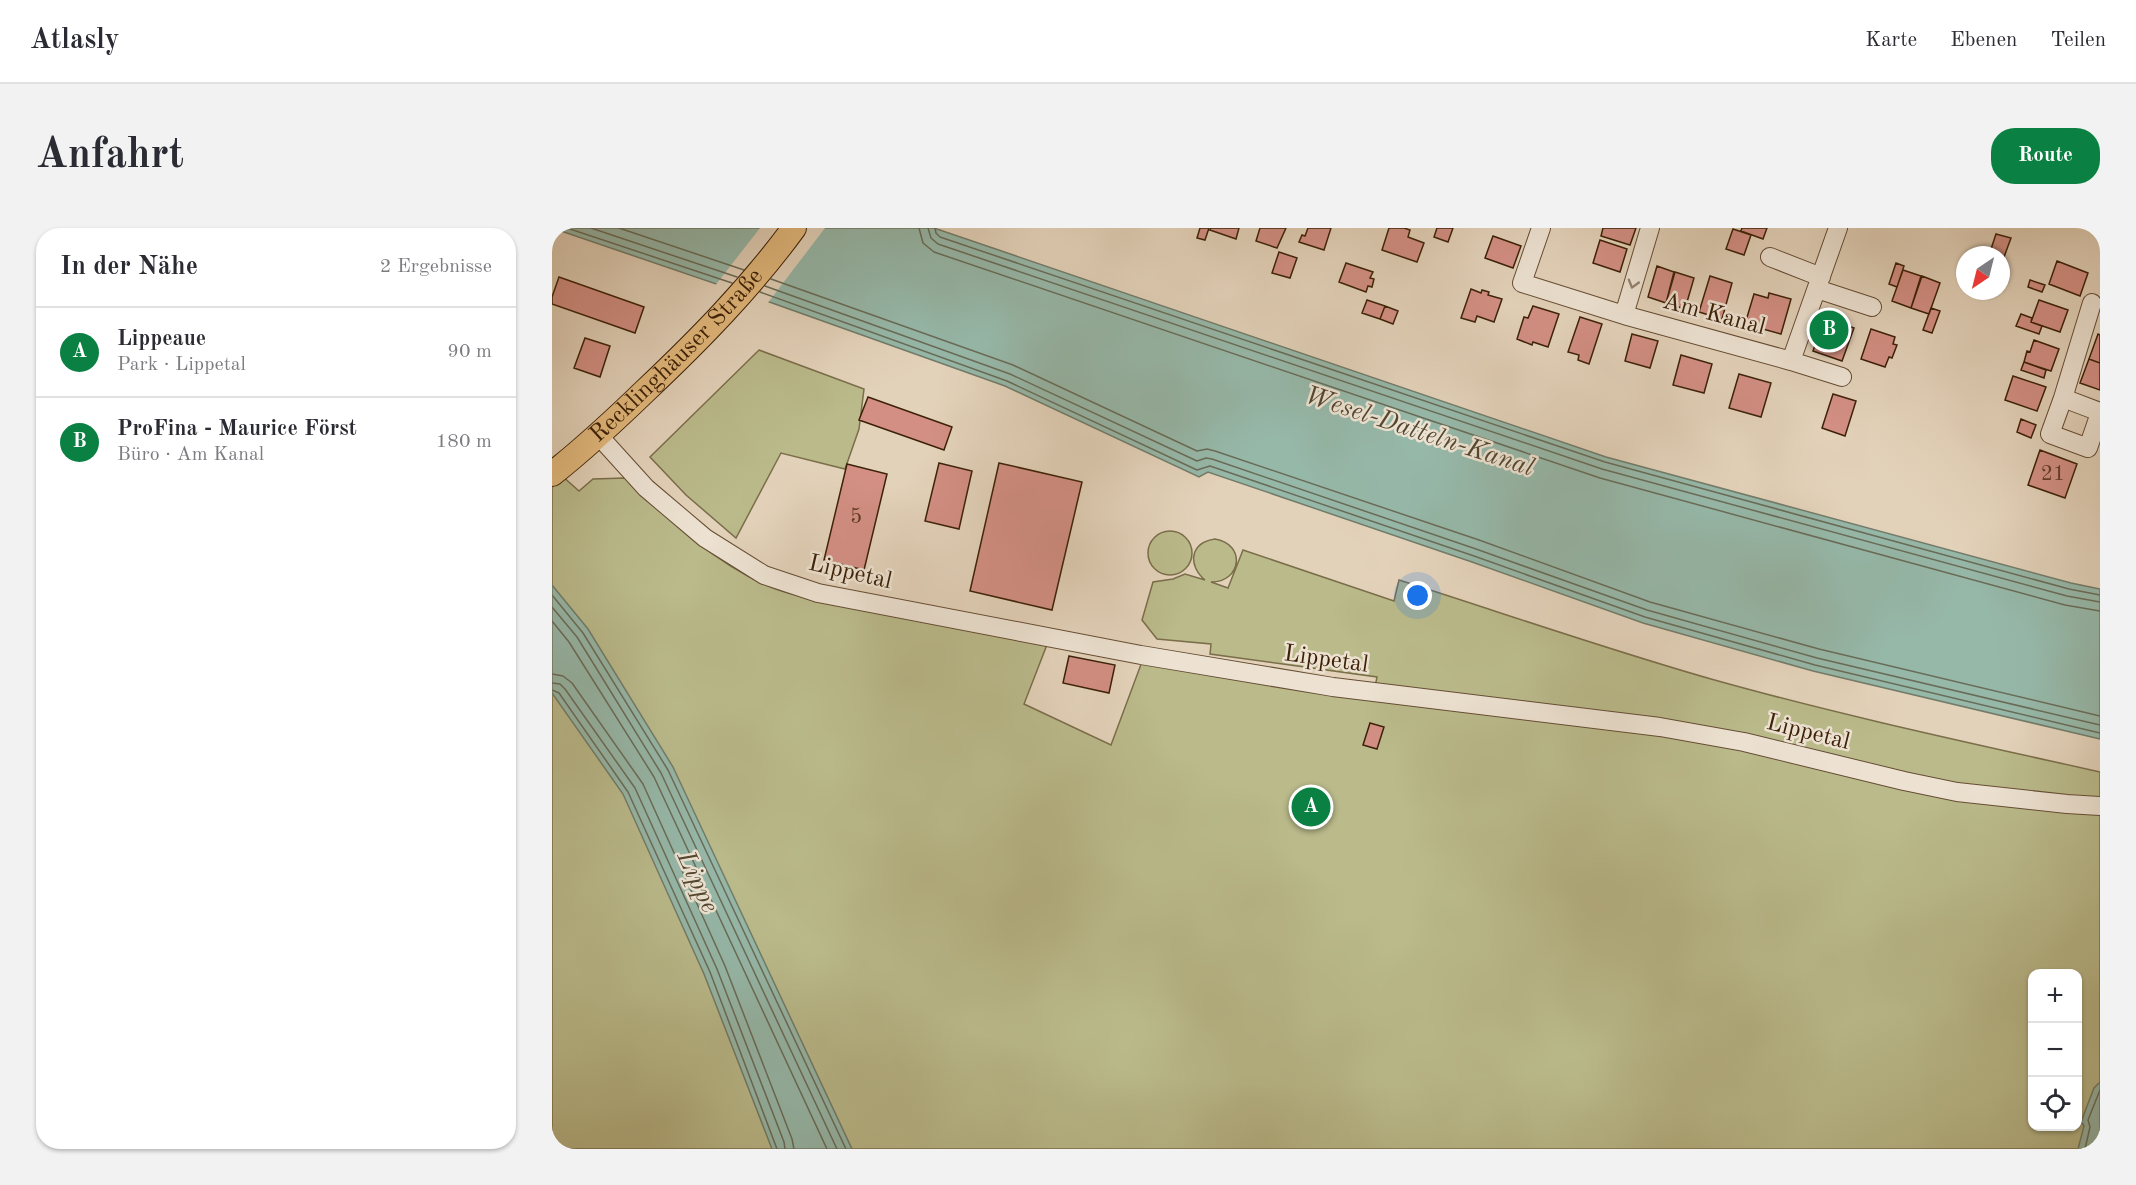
<!DOCTYPE html>
<html lang="de">
<head>
<meta charset="utf-8">
<style>
  :root { --surface:#fff; --page:#f2f2f3; --text:#2b2b33; --muted:#7c7c81; --line:#e1e1e2; --accent:#0b8043 }
  body { margin:0; font-family:"Old Standard TT",serif; background:var(--page); color:var(--text) }
  .controls { position:absolute; right:18px; bottom:18px; display:grid; overflow:hidden; border-radius:12px; box-shadow:0 2px 4px #0004 }
  .controls button { width:54px; height:54px; display:grid; place-items:center; padding:0; border:0; border-bottom:2px solid var(--line); background:var(--surface); color:var(--text); font:30px sans-serif }
  .compass { position:absolute; left:1404px; top:18px; width:54px; height:54px; border-radius:50%; background:var(--surface); box-shadow:0 2px 4px #0004; rotate:215deg }
  .you { position:absolute; left:866px; top:368px; width:21px; height:21px; margin:-15px; border:4px solid #fff; border-radius:50%; background:#1a73e8; box-shadow:0 0 0 9px #1a73e833 }
  .badge { display:grid; place-items:center; width:39px; height:39px; border-radius:50%; background:var(--accent); color:#fff; font-size:20px; font-weight:700 }
  .pin { position:absolute; translate:-50% -50%; border:3px solid #fff; box-shadow:0 2px 6px #0006 }
  .list { margin:0; padding:0; list-style:none }
  h2 { display:flex; justify-content:space-between; align-items:center; height:78px; margin:0; padding:0 24px; font-size:26px }
  h2 small { font-size:20px; font-weight:400; color:var(--muted) }
  .list li { display:grid; grid-template-columns:39px 1fr auto; gap:18px; align-items:center; box-sizing:border-box; height:90px; padding:0 24px; border-top:2px solid var(--line) }
  .list b { display:block; font-size:22px; white-space:nowrap }
  .list p { margin:0; font-size:20px; white-space:nowrap; color:var(--muted) }
  .list em { font-size:20px; font-style:normal; color:var(--muted) }
  .icon { flex:none; width:33px; height:33px; fill:none; stroke:currentColor; stroke-width:2; stroke-linecap:round; stroke-linejoin:round }
  .map { position:relative; flex:none; width:1548px; height:921px; overflow:hidden; border-radius:24px }
  header { display:flex; align-items:center; gap:36px; box-sizing:border-box; height:84px; padding:0 30px; background:var(--surface); border-bottom:2px solid var(--line) }
  header strong { font-size:28px }
  nav { display:flex; gap:33px; margin-inline-start:auto; font-size:21px }
  .intro { display:flex; align-items:center; justify-content:space-between; box-sizing:border-box; height:144px; padding:0 36px }
  h1 { margin:0; font-size:42px }
  .button { padding:15px 27px; border-radius:24px; background:var(--accent); color:#fff; font-size:21px; font-weight:700 }
  main { display:flex; gap:36px; padding:0 36px }
  aside { flex:1; background:var(--surface); border-radius:24px; box-shadow:0 2px 4px #0004 }
  .map>svg:first-child { display:block }
  .green { fill:#baba8b; stroke:#7b6e4a; stroke-width:1.5; fill-rule:evenodd }
  .water { fill:#96b8a9; stroke:#727c69; stroke-width:1.5 }
  .pier { fill:#e3d2ba }
  .lines { fill:none; stroke-linecap:round; stroke-linejoin:round }
  .shore { stroke:#696c58; stroke-width:1.5 }
  .building { fill:#d38f84; stroke:#3c2108; stroke-width:1.5 }
  .minor-casing { stroke:#664d34; stroke-width:20 }
  .major-casing { stroke:#3c2108; stroke-width:26 }
  .minor { stroke:#ede2d2; stroke-width:18 }
  .major { stroke:#e2b97d; stroke-width:24 }
  .oneway { stroke:#94826d }
  .labels { text-anchor:middle; dominant-baseline:central; stroke-width:5; stroke-linejoin:round; paint-order:stroke }
  .number-label { font-size:21px; fill:#623c27 }
  .street-label { font-size:24px; fill:#3c2108; stroke:#ede2d2 }
  .water-label { font-size:26px; font-style:italic; fill:#524730; stroke:#ede2d2 }
</style>
</head>
<body>
<header>
<strong>Atlasly</strong>
<nav><a>Karte</a><a>Ebenen</a><a>Teilen</a></nav>
</header>
<div class="intro"><h1>Anfahrt</h1><a class="button">Route</a></div>
<main>
<aside>
<h2>In der Nähe<small>2 Ergebnisse</small></h2>
<ul class="list">
<li><span class="badge">A</span><div><b>Lippeaue</b><p>Park · Lippetal</p></div><em>90 m</em></li>
<li><span class="badge">B</span><div><b>ProFina - Maurice Först</b><p>Büro · Am Kanal</p></div><em>180 m</em></li>
</ul>
</aside>
<div class="map">
<svg width="1548" height="921" viewBox="0 0 1548 921">
  <rect width="100%" height="100%" fill="#e3d2ba"/>
  <filter id="stains"><feTurbulence type="fractalNoise" baseFrequency=".00333" numOctaves="4"/><feColorMatrix values="0 0 0 0 .2 0 0 0 0 .09 0 0 0 0 .02 0 0 0 .5 -.17"/></filter>
  <radialGradient id="worn" r=".72"><stop offset=".6" stop-color="#630" stop-opacity="0"/><stop offset="1" stop-color="#630" stop-opacity=".3"/></radialGradient>
  <path class="green" d="M207,122L312,161L307,201L293,241L229,225L184,310L134,267L98,229Z
    M0,239L27,263L41,251L73,250C116,290 160,333 214,357C242,370 281,374 312,379C373,391 434,402 496,414L472,476L559,517L591,431L1097,503L1548,581V921H0ZM1480,746H1526V898H1480Z
    M596 325a22 22 0 1 1 44 0a22 22 0 1 1-44 0Z
    M663,311C694,316 690,354 659,354L676,360L691,322L842,373L847,352C951,385 1054,421 1159,451C1287,487 1418,515 1548,544V571L1408,559L1275,525L1190,507L823,459L825,449L658,426L659,416L605,411L590,392L601,354L621,351L633,346L653,352C636,338 637,315 663,311Z"/>
  <path class="water" d="M0,0H382L1054,229L1519,355L1548,361V511L1261,443L1091,395L920,334L656,244L647,249L453,158L223,76Z
    M0,357L36,401L121,539L300,921H220L152,746L71,566L0,465Z
    M1548,854V921H1526L1532,898L1529,894L1542,860Z"/>
  <path class="pier" d="M208,0H273L215,76L162,59Z"/>
  <g class="lines">
    <path class="shore" d="M15,0L180,55
      M39,0L185,49
      M67,0L192,42
      M367,0L371,15L382,24L1048,250L1513,377L1548,383
      M376,0L379,10L386,16L1050,241L1515,368L1548,374
      M383,0L384,5L388,9L1053,234L1517,361L1548,367
      M219,51L461,137L645,223L655,221L663,223L927,312L1098,374L1267,421L1548,488
      M213,58L458,146L645,233L654,230L660,231L924,321L1095,382L1265,430L1548,497
      M208,64L455,153L645,242L658,238L922,328L1093,389L1263,437L1548,505
      M0,367L31,405L116,542L294,921
      M0,379L25,409L109,545L285,921
      M0,393L17,414L102,549L275,921
      M0,446L11,448L20,455L91,556L173,738L240,911L242,921
      M0,455L8,456L13,461L83,560L165,741L232,914L233,921
      M0,462L7,465L76,564L158,744L225,921
      M1533,921L1538,899L1536,892L1548,862"/>
  </g>
  <path class="building" d="M648,0H657L653,12L645,10Z
    M659,0H687L684,11L658,2Z
    M708,0H734L725,20L704,13Z
    M756,0H779L772,22L747,14L750,7L753,8Z
    M837,0H852L858,2L856,9L872,15L865,34L830,22Z
    M885,0H901L896,14L882,9Z
    M1051,0H1084L1078,17L1049,8Z
    M1190,0H1215L1211,11L1189,3Z
    M1181,1L1199,7L1192,27L1174,21Z
    M1444,6L1459,10L1452,29L1438,24Z
    M941,8L969,18L961,40L933,30Z
    M1048,12L1075,21L1068,44L1041,35Z
    M727,24L745,30L738,50L720,45Z
    M1505,33L1536,45L1528,68L1497,56Z
    M794,35L821,44L818,50L822,51L820,59L816,58L814,64L787,54Z
    M1344,35L1352,38L1345,59L1337,56Z
    M1105,38L1122,44L1114,75L1096,69Z
    M1351,42L1369,48L1359,80L1340,73Z
    M1123,44L1142,50L1133,81L1114,75Z
    M1158,48L1180,55L1170,91L1147,84Z
    M1370,48L1388,55L1377,86L1359,80Z
    M7,49L92,79L83,105L0,76V69Z
    M1478,52L1493,57L1490,64L1476,59Z
    M919,61L929,65L930,62L937,64L936,67L950,71L942,94L925,88L923,94L909,90Z
    M1217,65L1239,71L1229,106L1193,96L1202,66L1216,70Z
    M815,72L833,78L828,91L810,85Z
    M1487,72L1516,82L1508,104L1479,94Z
    M833,78L846,83L841,96L828,91Z
    M981,78L1007,86L996,119L981,114L980,117L965,111L972,89L976,90Z
    M1379,80L1388,83L1380,105L1371,102Z
    M1469,86L1480,90L1479,94L1490,98L1487,106L1464,98Z
    M1028,89L1050,96L1037,136L1026,132L1027,127L1016,124Z
    M1272,90L1302,100L1290,133L1261,123Z
    M1319,101L1343,109L1341,116L1345,117L1340,130L1337,129L1333,139L1309,131Z
    M1080,106L1106,113L1098,140L1073,133Z
    M1546,106L1548,107V135L1537,131Z
    M33,110L58,118L48,149L22,140Z
    M1482,112L1507,121L1499,143L1472,134L1475,123L1478,124Z
    M1129,127L1160,136L1152,165L1121,157Z
    M1537,131L1548,135V162L1528,155Z
    M1472,134L1494,142L1492,150L1469,142Z
    M1187,146L1219,155L1209,189L1177,180Z
    M1461,148L1494,159L1485,183L1453,172Z
    M1281,166L1304,173L1293,208L1270,200Z
    M316,169L400,199L392,222L307,192Z
    M1469,191L1484,197L1479,210L1465,204Z
    M1488,222L1525,236L1513,270L1476,257Z
    M387,235L420,243L407,301L373,293Z
    M447,235L530,254L500,382L418,363Z
    M295,236L335,246L312,342L272,332Z
    M517,428L563,437L557,465L511,455Z
    M818,495L832,499L825,521L811,517Z"/>
  <g class="lines">
    <defs>
      <path id="minor" d="M989,0L970,55L1072,87
        M1098,0L1072,87L1239,133L1286,0
        M1218,29L1269,49
        M1265,61L1320,79
        M1540,75L1511,170L1548,184
        M1239,133L1290,149
        M1511,170L1498,206L1536,220L1548,185
        M46,207L94,260L153,310L212,347L266,365L589,427L781,459L1108,499L1192,514L1352,553L1405,564L1515,576L1548,578"/>
      <g id="major">
        <path id="s1" d="M0,246C33,220 63,192 93,163C147,112 198,60 242,0"/>
      </g>
    </defs>
    <use href="#minor" class="minor-casing"/>
    <use href="#major" class="major-casing"/>
    <use href="#minor" class="minor"/>
    <use href="#major" class="major"/>
  </g>
  <defs><path id="oneway-chevron" d="M-2-3.5L2.5 0L-2 3.5" fill="none" stroke-width="1.6" stroke-linecap="round" stroke-linejoin="round" transform="scale(1.5)"/></defs>
  <use class="oneway" href="#oneway-chevron" transform="translate(1081 56) rotate(106)"/>
  <g class="labels">
    <g class="number-label">
      <text x="1501" y="246">21</text>
      <text x="304" y="289">5</text>
    </g>
    <g class="street-label">
      <text transform="translate(1162 87) rotate(15)">Am Kanal</text>
      <text stroke="none"><textPath href="#s1" startOffset="172">Recklinghäuser Straße</textPath></text>
      <text transform="translate(298 345) rotate(13)">Lippetal</text>
      <text transform="translate(774 432) rotate(8)">Lippetal</text>
      <text transform="translate(1256 505) rotate(14)">Lippetal</text>
    </g>
    <g class="water-label">
      <text transform="translate(867 204) rotate(18)">Wesel-Datteln-Kanal</text>
      <text transform="translate(145 654) rotate(65)">Lippe</text>
    </g>
  </g>
  <rect width="100%" height="100%" filter="url(#stains)"/>
  <rect width="100%" height="100%" fill="url(#worn)"/>
</svg>
<div class="controls">
<button>+</button>
<button>−</button>
<button><svg class="icon" aria-label="locate" viewBox="0 0 24 24"><circle cx="12" cy="12" r="6"/><path d="M12 2v4M12 18v4M2 12h4M18 12h4"/></svg></button>
</div>
<svg class="compass" viewBox="-18 -18 36 36"><path d="M0-13l5 13h-10z" fill="#e53935"/><path d="M0 13l5-13h-10z" fill="#7c7c81"/></svg>
<div class="you"></div>
<div class="pin badge" style="left:759px;top:579px">A</div>
<div class="pin badge" style="left:1277px;top:102px">B</div>
</div>
</main>
</body>
</html>
